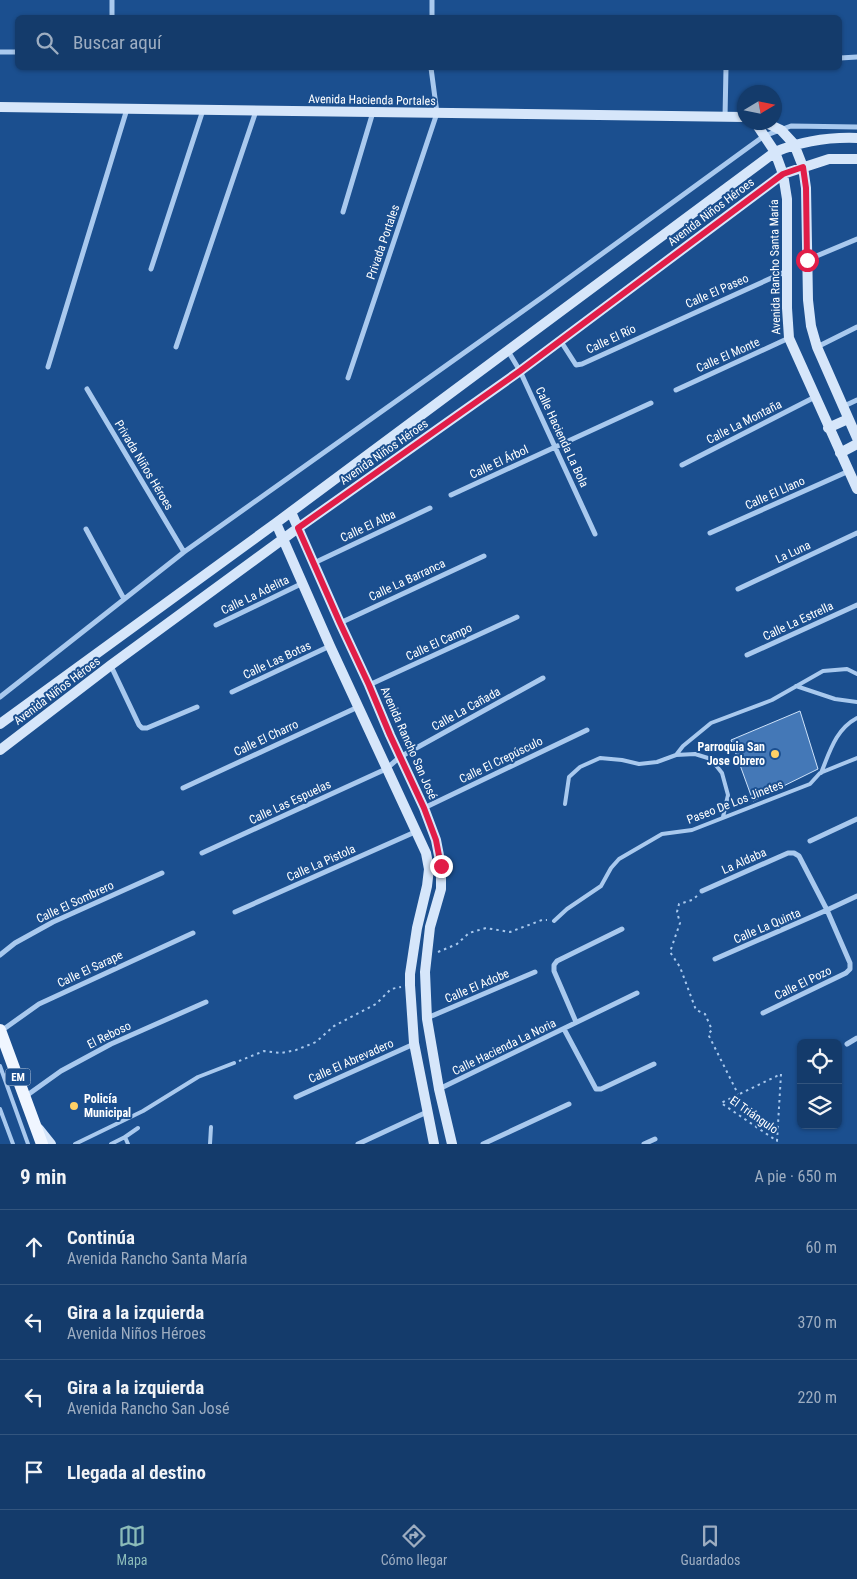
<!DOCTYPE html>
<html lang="es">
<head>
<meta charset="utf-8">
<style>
  :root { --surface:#143b6b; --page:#214673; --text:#f1f3f6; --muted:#9dadc1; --line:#33557e; --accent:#8bbbb9 }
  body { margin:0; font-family:"Roboto Condensed",sans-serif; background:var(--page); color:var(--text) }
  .controls { position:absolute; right:15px; bottom:15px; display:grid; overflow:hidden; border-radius:8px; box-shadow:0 1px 4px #0004 }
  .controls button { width:45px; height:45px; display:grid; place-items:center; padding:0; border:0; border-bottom:1px solid var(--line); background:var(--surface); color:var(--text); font:25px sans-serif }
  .compass { position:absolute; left:737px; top:85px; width:45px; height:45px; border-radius:50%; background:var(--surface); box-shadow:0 1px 4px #0004; rotate:80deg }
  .stop { position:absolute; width:15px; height:15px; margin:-11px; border:4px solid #e11d48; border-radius:50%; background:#fff }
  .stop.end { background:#e11d48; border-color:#fff; box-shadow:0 1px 5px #0008 }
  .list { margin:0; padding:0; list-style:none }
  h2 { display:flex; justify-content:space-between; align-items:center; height:65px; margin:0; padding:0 20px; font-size:21px }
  h2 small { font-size:16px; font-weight:400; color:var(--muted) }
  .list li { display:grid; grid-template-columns:32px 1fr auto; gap:15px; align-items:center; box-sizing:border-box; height:75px; padding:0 20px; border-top:1px solid var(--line) }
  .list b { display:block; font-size:19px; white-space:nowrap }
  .list p { margin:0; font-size:16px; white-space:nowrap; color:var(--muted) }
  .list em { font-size:16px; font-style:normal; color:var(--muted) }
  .icon { flex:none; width:28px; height:28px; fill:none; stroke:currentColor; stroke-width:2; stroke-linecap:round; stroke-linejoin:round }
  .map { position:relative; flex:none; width:857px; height:1144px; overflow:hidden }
  .search { position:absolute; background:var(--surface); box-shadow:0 1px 4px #0004; left:15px; right:15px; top:15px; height:55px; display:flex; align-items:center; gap:12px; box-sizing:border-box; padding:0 18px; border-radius:8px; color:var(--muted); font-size:19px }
  .sheet { height:365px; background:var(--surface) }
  nav { display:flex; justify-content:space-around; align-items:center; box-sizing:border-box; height:70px; border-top:1px solid var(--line); background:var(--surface); font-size:14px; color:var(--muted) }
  nav a { display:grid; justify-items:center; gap:2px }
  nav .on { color:var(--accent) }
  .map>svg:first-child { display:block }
  .building { fill:#4478b7; stroke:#cfe3fa }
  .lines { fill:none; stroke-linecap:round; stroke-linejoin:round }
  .path { stroke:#a9c9ee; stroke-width:2; stroke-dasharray:2.5 4; stroke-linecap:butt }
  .lane { stroke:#a9c9ee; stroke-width:4 }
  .street { stroke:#a9c9ee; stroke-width:5 }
  .secondary { stroke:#d6e6fa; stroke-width:10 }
  .primary { stroke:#f0f6ff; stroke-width:12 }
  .route { stroke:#e11d48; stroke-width:6 }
  .poi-dot { fill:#ffd166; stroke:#1b4f8f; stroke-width:2 }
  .labels { text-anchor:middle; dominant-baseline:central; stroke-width:4; stroke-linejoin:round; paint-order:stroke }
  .shield { fill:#1b4f8f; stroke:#bbcadd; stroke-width:1 }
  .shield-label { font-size:11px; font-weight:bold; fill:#fff }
  .street-label { font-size:12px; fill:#fff; stroke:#1b4f8f }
  .poi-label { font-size:12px; font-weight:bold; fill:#fff; stroke:#1b4f8f; text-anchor:end }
</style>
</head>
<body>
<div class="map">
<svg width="857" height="1144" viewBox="0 0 857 1144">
  <rect width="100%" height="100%" fill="#1b4f8f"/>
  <path class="building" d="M800,711L818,769L753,801L731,740Z"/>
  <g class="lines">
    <path class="path" d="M697,896L692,900L679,904L677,912L680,923L670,952L680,967L696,1010L705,1014L712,1030L708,1034L738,1094
      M438,952L457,944L469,933L486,928L510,932L542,920H547
      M239,1061L264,1051L281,1053L296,1050L316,1042L334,1026L376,1004L391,989L401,987
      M781,1074L777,1141L721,1103Z"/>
    <path class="lane" d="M796,686L835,699L857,702
      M676,755L695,754L711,759L722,773L728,795L723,817
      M821,773C830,751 836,729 857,718
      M565,804L569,777L580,767L600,758L622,760L639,764L657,762L676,755L683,746L711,723L772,700L823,671L847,669L857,674
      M554,921L567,909L601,886L611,868L619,859L662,834L692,830L810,784L820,773L857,758
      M0,1066L28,1144
      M0,1109L13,1144
      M75,1144L143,1111L198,1077L234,1063
      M111,1144L125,1137
      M128,1144L125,1137L138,1128
      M210,1144L211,1127"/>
    <path class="street" d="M112,18V0
      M432,18V0
      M0,52H18
      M840,58L857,57
      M725,117L726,68
      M343,212L373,112
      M807,260L857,239
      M151,269L203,110
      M560,340L576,365L582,364L787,271
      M176,347L256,111
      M817,347L857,327
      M508,351L520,371L595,534
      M48,367L127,109
      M348,378L437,113L431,68
      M87,389L184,552
      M676,390L789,338
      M842,407L857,400
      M682,465L815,397
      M451,495L651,403
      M86,529L124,599
      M710,533L849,471
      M314,563L430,508
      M738,589L857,533
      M340,623L484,556
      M216,625L303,583
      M747,655L857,605
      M111,666L139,725L142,728H147L197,707
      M369,685L517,617
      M232,692L330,646
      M0,697L184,552L544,296L764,136L791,126L857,127
      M183,788L358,707
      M424,808L587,730
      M810,841L857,819
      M202,853L386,769L400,757L543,678
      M702,891L788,853H794L799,856L827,910L850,963V969L846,973L763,1013
      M235,912L415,832
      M0,955L15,943L53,922L162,873
      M715,959L827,910L857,896
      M427,1018L535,972
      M576,1022L554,971V965L557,961L622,929
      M564,1029L596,1089H601L654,1064
      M1,1031L39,1004L193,933
      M847,1044L857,1038
      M439,1089L637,993
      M26,1096L61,1071L111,1044L206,1002
      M296,1097L414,1044
      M358,1144L427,1112
      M483,1144L569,1104
      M644,1144L655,1139"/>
    <path class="secondary" d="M0,107L744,117
      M755,122L775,152L783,174L787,199V308L789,338L857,489
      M764,122L781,130L794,144L803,167L806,188L808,300L811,326L817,347L857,438
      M828,428L848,419
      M840,453L857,444
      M291,512L340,623L369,685L390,735L424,808L436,840L441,866V889L430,927L425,972L427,1019L439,1089L452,1144
      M276,523L330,646L426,853L429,869L427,886L417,928L410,974V985L414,1043L434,1144
      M0,724L276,523L775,152C802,141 828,137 857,138
      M0,750L111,665L298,528L520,371L783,174L829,159H857
      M39,1129L51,1144"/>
    <path class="primary" d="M0,1030L42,1144"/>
  </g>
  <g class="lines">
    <path class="route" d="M441,866L436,840L424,808L390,735L369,685L340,623L298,528L520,371L783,174L803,167L806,188L807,260"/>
  </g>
  <g class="poi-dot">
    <circle cx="775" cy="754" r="5"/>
    <circle cx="74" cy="1106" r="5"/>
  </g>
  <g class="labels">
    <rect class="shield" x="5.5" y="1068.5" width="25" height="17" rx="4"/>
    <g class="shield-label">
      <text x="18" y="1077">EM</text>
    </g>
    <g class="street-label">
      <text transform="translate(372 100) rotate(1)">Avenida Hacienda Portales</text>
      <text transform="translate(711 212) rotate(-37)">Avenida Niños Héroes</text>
      <text transform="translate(383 242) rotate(-71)">Privada Portales</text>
      <text transform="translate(775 267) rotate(-91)">Avenida Rancho Santa María</text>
      <text transform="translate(717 291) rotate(-24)">Calle El Paseo</text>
      <text transform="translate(611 339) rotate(-25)">Calle El Río</text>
      <text transform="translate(728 355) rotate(-24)">Calle El Monte</text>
      <text transform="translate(744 422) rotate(-27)">Calle La Montaña</text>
      <text transform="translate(562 437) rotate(65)">Calle Hacienda La Bola</text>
      <text transform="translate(384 452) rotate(-35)">Avenida Niños Héroes</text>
      <text transform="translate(499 462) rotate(-25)">Calle El Árbol</text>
      <text transform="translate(144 465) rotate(59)">Privada Niños Héroes</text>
      <text transform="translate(775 493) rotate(-24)">Calle El Llano</text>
      <text transform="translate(368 526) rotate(-25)">Calle El Alba</text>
      <text transform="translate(793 552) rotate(-25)">La Luna</text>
      <text transform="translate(407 580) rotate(-25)">Calle La Barranca</text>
      <text transform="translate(255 595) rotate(-26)">Calle La Adelita</text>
      <text transform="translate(798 621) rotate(-25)">Calle La Estrella</text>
      <text transform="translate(439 642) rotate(-25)">Calle El Campo</text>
      <text transform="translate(277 660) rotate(-25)">Calle Las Botas</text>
      <text transform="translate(57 691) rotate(-37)">Avenida Niños Héroes</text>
      <text transform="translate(466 709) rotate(-29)">Calle La Cañada</text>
      <text transform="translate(266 738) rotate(-25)">Calle El Charro</text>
      <text transform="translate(409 743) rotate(66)">Avenida Rancho San José</text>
      <text transform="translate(501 760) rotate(-26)">Calle El Crepúsculo</text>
      <text transform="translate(290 802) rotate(-25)">Calle Las Espuelas</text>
      <text transform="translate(735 802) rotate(-21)">Paseo De Los Jinetes</text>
      <text transform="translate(744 861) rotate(-24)">La Aldaba</text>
      <text transform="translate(321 863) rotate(-24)">Calle La Pistola</text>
      <text transform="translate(75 902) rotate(-25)">Calle El Sombrero</text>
      <text transform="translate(767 926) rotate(-23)">Calle La Quinta</text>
      <text transform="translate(90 969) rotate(-25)">Calle El Sarape</text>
      <text transform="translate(803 983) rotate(-26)">Calle El Pozo</text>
      <text transform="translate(477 986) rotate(-23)">Calle El Adobe</text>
      <text transform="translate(109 1035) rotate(-26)">El Reboso</text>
      <text transform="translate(504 1047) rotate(-26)">Calle Hacienda La Noria</text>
      <text transform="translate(351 1061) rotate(-24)">Calle El Abrevadero</text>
      <text transform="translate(754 1115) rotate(35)">El Triángulo</text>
    </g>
    <g class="poi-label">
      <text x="765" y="747">Parroquia San<tspan x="765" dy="14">Jose Obrero</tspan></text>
      <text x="84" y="1099" text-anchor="start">Policía<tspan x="84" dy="14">Municipal</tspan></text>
    </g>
  </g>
</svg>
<div class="controls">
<button><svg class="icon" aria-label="locate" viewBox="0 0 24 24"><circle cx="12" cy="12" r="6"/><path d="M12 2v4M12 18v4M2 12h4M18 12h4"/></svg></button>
<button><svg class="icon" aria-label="layers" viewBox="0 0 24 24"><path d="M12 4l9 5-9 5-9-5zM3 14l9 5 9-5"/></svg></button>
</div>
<svg class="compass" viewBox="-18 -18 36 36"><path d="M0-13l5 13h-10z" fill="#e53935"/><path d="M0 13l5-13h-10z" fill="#9dadc1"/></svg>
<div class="stop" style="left:807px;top:260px"></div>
<div class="stop end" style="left:441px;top:866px"></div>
<div class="search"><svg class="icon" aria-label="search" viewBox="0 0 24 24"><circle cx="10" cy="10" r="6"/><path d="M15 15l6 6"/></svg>Buscar aquí</div>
</div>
<section class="sheet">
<h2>9 min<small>A pie · 650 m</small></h2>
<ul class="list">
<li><svg class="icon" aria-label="ahead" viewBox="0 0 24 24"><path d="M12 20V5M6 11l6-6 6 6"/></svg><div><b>Continúa</b><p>Avenida Rancho Santa María</p></div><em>60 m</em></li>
<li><svg class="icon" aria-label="left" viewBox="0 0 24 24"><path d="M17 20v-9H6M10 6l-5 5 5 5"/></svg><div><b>Gira a la izquierda</b><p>Avenida Niños Héroes</p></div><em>370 m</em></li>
<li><svg class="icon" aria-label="left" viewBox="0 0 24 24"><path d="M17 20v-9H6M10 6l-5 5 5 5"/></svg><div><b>Gira a la izquierda</b><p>Avenida Rancho San José</p></div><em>220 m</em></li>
<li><svg class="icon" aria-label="arrive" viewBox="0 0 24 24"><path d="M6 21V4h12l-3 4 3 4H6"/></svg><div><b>Llegada al destino</b></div></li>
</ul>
</section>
<nav>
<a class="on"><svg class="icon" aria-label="map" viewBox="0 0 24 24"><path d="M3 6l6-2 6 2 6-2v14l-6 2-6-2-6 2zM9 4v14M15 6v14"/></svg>Mapa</a>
<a><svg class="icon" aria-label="directions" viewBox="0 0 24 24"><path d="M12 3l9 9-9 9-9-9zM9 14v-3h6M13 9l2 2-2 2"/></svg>Cómo llegar</a>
<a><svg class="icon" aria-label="saved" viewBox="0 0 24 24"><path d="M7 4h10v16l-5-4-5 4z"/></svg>Guardados</a>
</nav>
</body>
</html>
